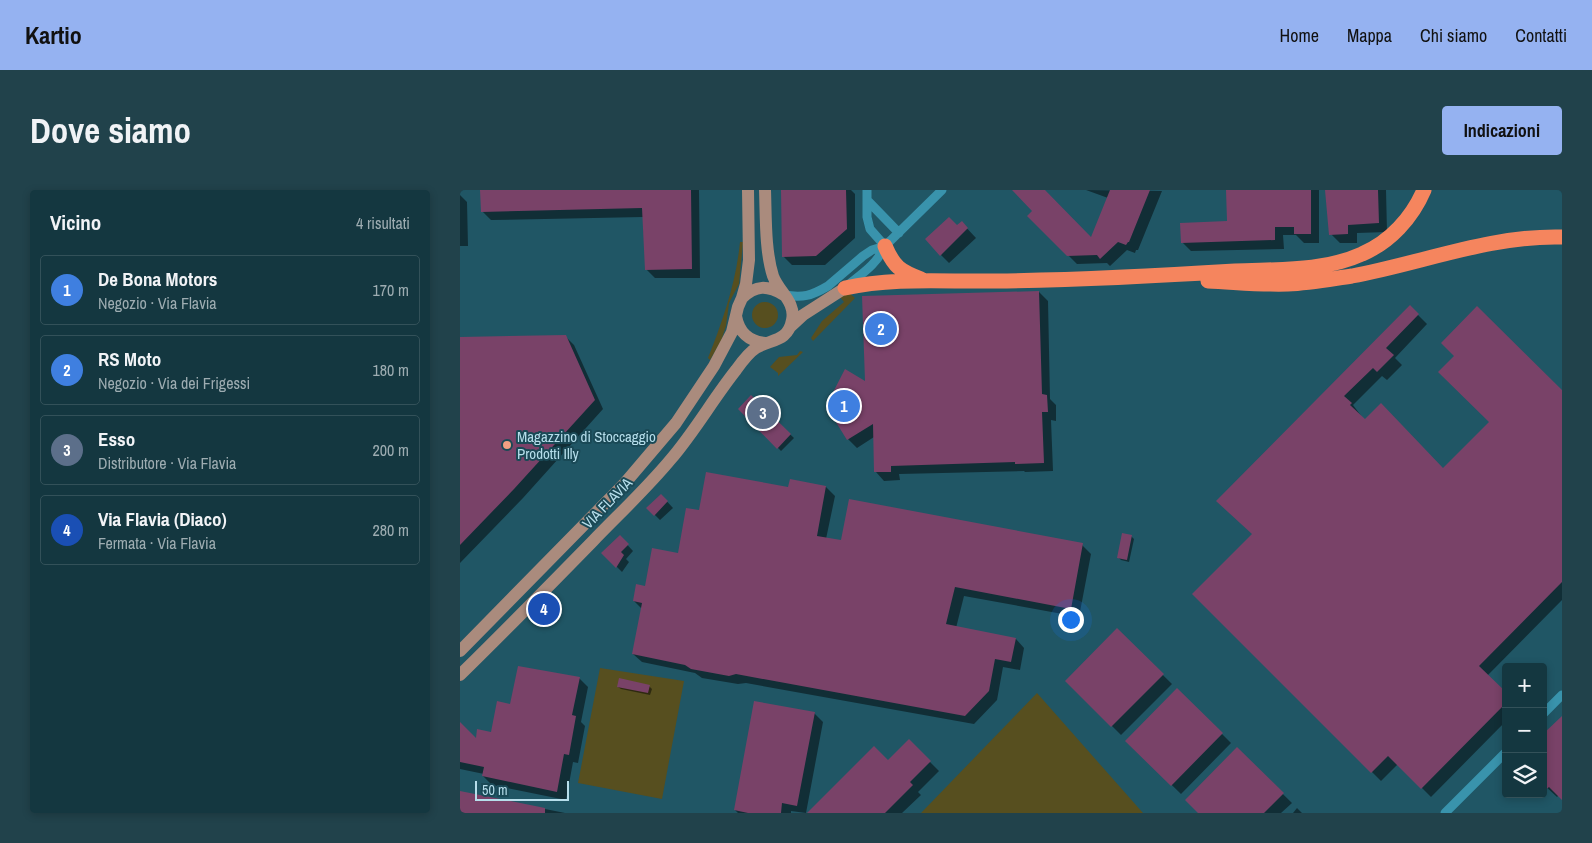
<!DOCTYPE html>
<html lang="it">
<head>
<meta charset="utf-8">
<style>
  :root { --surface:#143740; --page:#21424b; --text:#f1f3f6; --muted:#9dacb1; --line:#335159; --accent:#95b2f1 }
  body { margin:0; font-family:"Archivo Narrow",sans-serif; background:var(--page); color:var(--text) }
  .controls { position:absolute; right:15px; bottom:15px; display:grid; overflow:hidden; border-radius:5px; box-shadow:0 2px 8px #0003 }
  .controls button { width:45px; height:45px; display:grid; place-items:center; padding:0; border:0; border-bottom:1px solid var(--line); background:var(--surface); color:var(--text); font:25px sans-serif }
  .scale { position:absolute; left:15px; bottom:12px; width:94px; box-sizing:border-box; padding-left:5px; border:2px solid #b6deeb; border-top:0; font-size:14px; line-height:18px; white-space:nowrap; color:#b6deeb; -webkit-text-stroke:4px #1a4956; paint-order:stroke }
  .you { position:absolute; left:610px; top:429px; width:18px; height:18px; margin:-12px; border:4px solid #fff; border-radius:50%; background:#1a73e8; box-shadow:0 0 0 8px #1a73e833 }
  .badge { display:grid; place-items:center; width:32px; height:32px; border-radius:50%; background:var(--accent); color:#fff; font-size:16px; font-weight:700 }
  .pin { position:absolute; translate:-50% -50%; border:2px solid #fff; box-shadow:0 1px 5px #0006 }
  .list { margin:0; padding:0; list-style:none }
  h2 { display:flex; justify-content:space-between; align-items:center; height:65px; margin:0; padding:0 20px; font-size:21px }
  h2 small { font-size:16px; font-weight:400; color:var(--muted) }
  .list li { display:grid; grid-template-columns:32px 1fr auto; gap:15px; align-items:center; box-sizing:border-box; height:70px; margin:0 10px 10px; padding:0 10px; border:1px solid var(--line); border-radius:5px }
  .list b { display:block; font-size:19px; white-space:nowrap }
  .list p { margin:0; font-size:16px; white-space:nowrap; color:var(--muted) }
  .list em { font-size:16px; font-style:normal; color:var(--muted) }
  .icon { flex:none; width:28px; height:28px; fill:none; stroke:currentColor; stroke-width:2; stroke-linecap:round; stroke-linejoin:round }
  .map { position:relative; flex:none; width:1102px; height:623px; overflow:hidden; border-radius:5px }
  header { display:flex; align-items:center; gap:30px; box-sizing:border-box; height:70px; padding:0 25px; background:var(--accent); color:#111 }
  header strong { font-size:24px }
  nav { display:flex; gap:28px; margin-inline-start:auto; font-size:18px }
  .intro { display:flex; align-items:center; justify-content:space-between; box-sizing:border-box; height:120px; padding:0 30px }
  h1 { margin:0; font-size:35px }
  .button { padding:12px 22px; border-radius:5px; background:var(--accent); color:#111; font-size:18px; font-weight:700 }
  main { display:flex; gap:30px; padding:0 30px }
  aside { flex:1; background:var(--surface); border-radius:5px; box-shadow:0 2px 8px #0003 }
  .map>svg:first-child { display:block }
  .built { fill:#205665; fill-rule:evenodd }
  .green { fill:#574f1f }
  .shadow { fill:#0007 }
  .building { fill:#794268 }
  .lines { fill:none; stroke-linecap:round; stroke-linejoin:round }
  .minor { stroke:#3993ac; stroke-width:9 }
  .major { stroke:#aa8b7d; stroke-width:12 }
  .highway { stroke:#f5855e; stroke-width:15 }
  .poi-dot { fill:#f39f83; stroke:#1a4956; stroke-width:2 }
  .labels { text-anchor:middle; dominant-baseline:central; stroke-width:4; stroke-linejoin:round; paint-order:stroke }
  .poi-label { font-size:15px; fill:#b6deeb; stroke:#1a4956; text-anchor:start }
  .street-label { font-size:15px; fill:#b6deeb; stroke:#1a4956 }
</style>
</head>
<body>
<header>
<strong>Kartio</strong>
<nav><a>Home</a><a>Mappa</a><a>Chi siamo</a><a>Contatti</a></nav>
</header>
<div class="intro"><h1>Dove siamo</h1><a class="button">Indicazioni</a></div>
<main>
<aside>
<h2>Vicino<small>4 risultati</small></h2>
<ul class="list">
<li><span class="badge" style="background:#3f7fe0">1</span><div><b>De Bona Motors</b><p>Negozio · Via Flavia</p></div><em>170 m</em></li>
<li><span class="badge" style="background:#3f7fe0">2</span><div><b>RS Moto</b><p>Negozio · Via dei Frigessi</p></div><em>180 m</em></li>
<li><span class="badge" style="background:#5c6f8a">3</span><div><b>Esso</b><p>Distributore · Via Flavia</p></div><em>200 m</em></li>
<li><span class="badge" style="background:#1a4fb4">4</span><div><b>Via Flavia (Diaco)</b><p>Fermata · Via Flavia</p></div><em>280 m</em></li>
</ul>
</aside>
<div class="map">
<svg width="1102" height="623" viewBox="0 0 1102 623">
  <rect width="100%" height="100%" fill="#1a4956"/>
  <path class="built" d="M0,0H1102V623H0ZM1046,477H1083V604H1046Z"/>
  <path class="green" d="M280,52H283L279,94L269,113L266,136L261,151L250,170L248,168C263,130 276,93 280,52Z
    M388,102L395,108L353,151L351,148L362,131L384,112L380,107Z
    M292 125a13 13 0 1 1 26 0a13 13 0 1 1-26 0Z
    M340,161L343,162L318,186V183L310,177L319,167L337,165Z
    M140,478L224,491L202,609L118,593Z
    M577,503L683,623H461Z"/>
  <path class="shadow" d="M21,0H239L240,88H195L186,79L183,27L31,30L22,21Z
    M322,0H391L395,4V48L365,75H332L323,66Z
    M554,0H583L632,49L648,8L626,0L702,1L678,60H676L675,63L667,60L650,76L647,73L617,74L569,26L574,21Z
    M767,0H859V53H844L836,45H823L824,59L731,61L722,52L768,32Z
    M867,0H926L927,42L897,43V53H880L871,44Z
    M0,5L7,12L8,56H0Z
    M502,33L516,48L489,73L481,65L497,37Z
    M579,102L588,111L590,209L596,215V231L591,230L593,281L565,282L564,281L439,284L440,290L424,291L416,282L414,247L397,258L388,249L367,216L407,193Z
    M950,117L967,134L935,168L942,175L927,190L922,186L893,215L905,231L984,279L1102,202V410L1027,486L1046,504V531L971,607L938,574L921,591L734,404L793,344L767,320Z
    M105,146L114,155L143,219L63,308L0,373V148Z
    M291,207L334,248L321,261L280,219Z
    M366,297L375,306L366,349L382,352L622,355L631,364L619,427L504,406L496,438L556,449L564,458L560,480L543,477L537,510L514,534L286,493L278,494L242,488L235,483L182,472L173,464L182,419L174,411L219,364L240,322L329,299Z
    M201,305L213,318L200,330L188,318Z
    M671,346L674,349L669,372L661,370L658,367Z
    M160,347L173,361L166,369L169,372L162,382L143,363Z
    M657,440L712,494L661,545L607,491Z
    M119,488L128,497L121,532L125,536L118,573L113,572L106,610L32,595L23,586L24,584L0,579V534L16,550L32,543L51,515Z
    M189,496L192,499L190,505L161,499L158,497Z
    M717,499L771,553L721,604L667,551Z
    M354,523L363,532L346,623L331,621V623H278L275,620Z
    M1102,527L1099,605L1097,607L1083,594Z
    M449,551L479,581L458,602L461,605L442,623H349L428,572Z
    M777,559L832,613L821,623H739Z
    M0,602L105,623H0Z
    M837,618L842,623H833Z"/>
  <path class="building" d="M20,0H231L232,79L185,80L182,18L21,22Z
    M321,0H386L387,39L356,66L322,67Z
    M552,0H585L631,47L650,0H690L669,52H668L666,55L658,52L640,69L637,65L607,66L567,26L572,21Z
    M766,0H851V44H834V37H815V50L721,53L720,33L767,31Z
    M865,0H918L919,33L888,35V44L869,45Z
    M489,27L497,35L502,31L508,38L480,66L465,49Z
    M579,101L582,204L587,205L588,222H582L584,273L555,274V272L431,276V282H414L413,234L387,250L366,216L385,179L405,191L402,106Z
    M950,115L959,124L926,158L934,165L917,182L913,178L884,206L892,213L890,215L905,229L921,213L983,278L1029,232L978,182L994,166L981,153L1017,116L1102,200V392L1019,476L1046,502V513L961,599L928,566L911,583L732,404L792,344L756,311Z
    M106,145L135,210L54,299L0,355V147Z
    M291,205L331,244L317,259L278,219Z
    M246,282L328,297L330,289L366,296L357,346L381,350L389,309L623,353L611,419L495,397L486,434L556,448L551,472L535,469L529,501L505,526L276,484L269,486L231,479L225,475L172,464L182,413L173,411L176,394L185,396L192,358L218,363L226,318L239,320Z
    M201,304L208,311L194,326L186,318Z
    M662,343L672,345L667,370L657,368Z
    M160,345L169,354L161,362L164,365L156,378L141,363Z
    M657,438L704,484L651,537L605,491Z
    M58,476L120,487L112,525L116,526L109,565L104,564L97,602L22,586L24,577L0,572V532L16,548L17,539L31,542L37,511L50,514Z
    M159,488L190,495L188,503L157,497Z
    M717,498L763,543L711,596L665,551Z
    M294,511L355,522L337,616L322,613L321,623H288L274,620Z
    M1102,526V610L1089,597L1083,602V544Z
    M449,549L471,571L450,592L453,595L425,623H347L414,556L428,570Z
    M777,557L824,603L804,623H738L725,610Z
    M0,601L85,618V623H0Z"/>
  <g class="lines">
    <path class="minor" d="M407,0V27L410,39L425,56
      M407,10L439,43
      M388,95C403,83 417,74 425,56L482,0
      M324,105C343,108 351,106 368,96L403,66L412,60L425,56
      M1083,524L1102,505
      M985,623L1046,562"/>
    <path class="major" d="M282,108C296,95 307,95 324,105
      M276,126C279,142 288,151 305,153
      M330,137L343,125L385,98
      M0,461L165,293L216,233L254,176L272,142L278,117L282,108L286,94L289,70L288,0
      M0,485C45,441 89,396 133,351C159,324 187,298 211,269C235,241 253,209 276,180C281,173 288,163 296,158C311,149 328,152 332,130C336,112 319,102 313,86C305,61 306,27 305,0"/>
    <path class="highway" d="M425,56C434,77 440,81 461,89
      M748,91C774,92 801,95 828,94C850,93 871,89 892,86C962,73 1031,45 1102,47
      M385,98C435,87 486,92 536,91C616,90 696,86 775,81C817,79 863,82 902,64C930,52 952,28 964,0"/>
  </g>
  <circle class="poi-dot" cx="47" cy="255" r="5"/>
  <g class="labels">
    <g class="poi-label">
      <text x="57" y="246">Magazzino di Stoccaggio<tspan x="57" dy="17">Prodotti Illy</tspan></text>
    </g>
    <g class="street-label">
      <text transform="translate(147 313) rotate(-46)">VIA FLAVIA</text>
    </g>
  </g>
</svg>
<div class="controls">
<button>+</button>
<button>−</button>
<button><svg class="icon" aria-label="layers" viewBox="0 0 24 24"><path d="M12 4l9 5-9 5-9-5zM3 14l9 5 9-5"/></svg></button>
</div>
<div class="scale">50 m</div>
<div class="you"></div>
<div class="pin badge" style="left:384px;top:216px;background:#3f7fe0">1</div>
<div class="pin badge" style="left:421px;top:139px;background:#3f7fe0">2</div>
<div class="pin badge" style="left:303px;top:223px;background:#5c6f8a">3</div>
<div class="pin badge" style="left:84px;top:419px;background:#1a4fb4">4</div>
</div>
</main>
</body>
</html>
